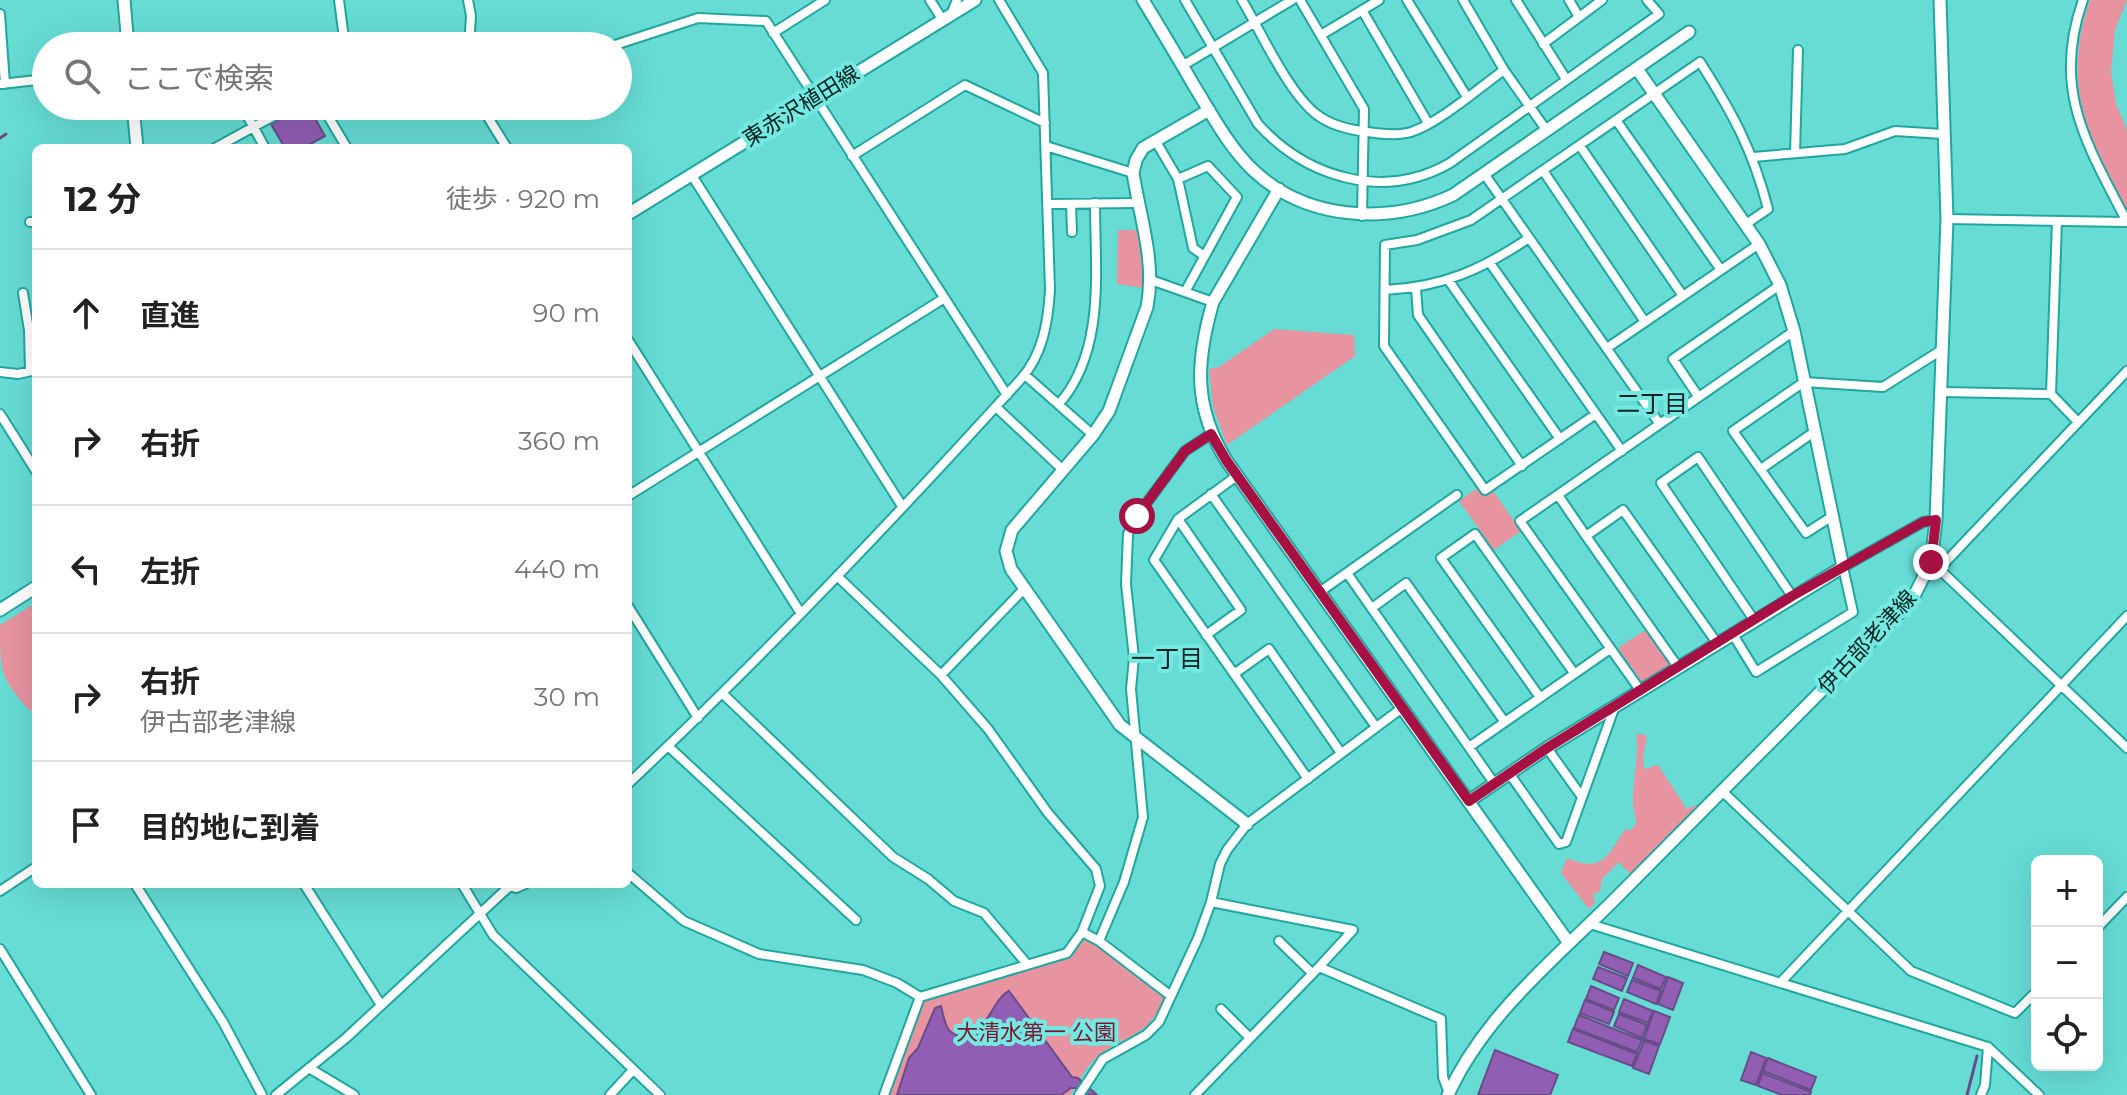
<!DOCTYPE html>
<html lang="ja">
<head>
<meta charset="utf-8">
<style>
  :root { --surface:#fff; --page:#f2f2f2; --text:#222; --muted:#767676; --line:#e0e0e0 }
  body { margin:0; font-family:Montserrat,"Noto Sans JP",sans-serif; background:var(--page); color:var(--text) }
  .controls { position:absolute; right:24px; bottom:24px; display:grid; overflow:hidden; border-radius:12px; box-shadow:0 8px 32px #0002 }
  .controls button { width:72px; height:72px; display:grid; place-items:center; padding:0; border:0; border-bottom:2px solid var(--line); background:var(--surface); color:var(--text); font:40px sans-serif }
  .stop { position:absolute; width:24px; height:24px; margin:-18px; border:6px solid #a71043; border-radius:50%; background:#fff }
  .stop.end { background:#a71043; border-color:#fff; box-shadow:0 2px 8px #0008 }
  .list { margin:0; padding:0; list-style:none }
  h2 { display:flex; justify-content:space-between; align-items:center; height:104px; margin:0; padding:0 32px; font-size:34px }
  h2 small { font-size:26px; font-weight:400; color:var(--muted) }
  .list li { display:grid; grid-template-columns:52px 1fr auto; gap:24px; align-items:center; box-sizing:border-box; height:128px; padding:0 32px; border-top:2px solid var(--line) }
  .list b { display:block; font-size:30px; white-space:nowrap }
  .list p { margin:0; font-size:26px; white-space:nowrap; color:var(--muted) }
  .list em { font-size:26px; font-style:normal; color:var(--muted) }
  .icon { flex:none; width:44px; height:44px; fill:none; stroke:currentColor; stroke-width:2; stroke-linecap:round; stroke-linejoin:round }
  .map { position:relative; flex:none; width:2127px; height:1095px; overflow:hidden }
  .search { position:absolute; background:var(--surface); box-shadow:0 8px 32px #0002; left:32px; top:32px; width:600px; height:88px; display:flex; align-items:center; gap:20px; box-sizing:border-box; padding:0 28px; border-radius:44px; color:var(--muted); font-size:30px }
  .panel { position:absolute; background:var(--surface); box-shadow:0 8px 32px #0002; left:32px; top:144px; width:600px; height:744px; border-radius:12px }
  .map>svg:first-child { display:block }
  .green { fill:#e793a0 }
  .water { fill:#915eb4; stroke:#684c88; stroke-width:2 }
  .lines { fill:none; stroke-linecap:round; stroke-linejoin:round }
  .stream { stroke:#684c88; stroke-width:3 }
  .street-casing { stroke:#21a6a0; stroke-width:12 }
  .secondary-casing { stroke:#21a6a0; stroke-width:15 }
  .street { stroke:#fff; stroke-width:8 }
  .secondary { stroke:#fff; stroke-width:11 }
  .route { stroke:#a71043; stroke-width:10 }
  .labels { text-anchor:middle; dominant-baseline:central; stroke-width:8; stroke-linejoin:round; paint-order:stroke }
  .street-label { font-size:22px; fill:#072120; stroke:#74e9e2 }
  .park-label { font-size:22px; fill:#7b1834; stroke:#74e9e2 }
  .neighbourhood-label { font-size:24px; fill:#072120; stroke:#74e9e2 }
</style>
</head>
<body>
<div class="map">
<svg width="2127" height="1095" viewBox="0 0 2127 1095">
  <rect width="100%" height="100%" fill="#66dcd5"/>
  <path class="green" d="M2090,0H2127L2115,30L2111,72L2116,104L2127,130V213C2089,135 2060,89 2090,0Z
    M1118,230H1138L1146,263L1143,288L1117,284Z
    M1274,329L1354,335L1355,356L1227,445L1213,407L1209,369L1219,367Z
    M1479,487L1486,496L1493,491L1521,531L1494,550L1459,501Z
    M36,603V708L30,711C0,678 0,671 0,625Z
    M1647,629L1671,663V667L1642,682L1618,648Z
    M1642,734L1647,736L1643,756L1644,769L1658,765L1687,809L1701,803L1703,805L1630,874L1619,862L1602,879L1600,891L1593,895L1595,903L1589,909L1561,873L1567,858C1602,873 1607,857 1625,829L1630,831L1636,823C1636,816 1633,810 1633,803C1632,786 1640,748 1636,735Z
    M1086,938L1165,999C1143,1043 1124,1032 1095,1059C1085,1068 1078,1084 1070,1095H886L923,999L1070,956L1081,941Z"/>
  <path class="water" d="M303,106H308L325,136L303,148H285L271,124Z
    M1604,952L1633,963L1628,976L1599,964Z
    M1638,965L1666,977L1661,989L1633,978Z
    M1598,967L1627,978L1622,991L1593,979Z
    M1668,977L1683,983L1673,1010L1658,1004Z
    M1632,980L1661,991L1656,1004L1627,992Z
    M1591,986L1619,998L1614,1010L1586,999Z
    M1009,991L1072,1077L1078,1078L1097,1095H1086L1080,1088H1071L1061,1095H897L909,1058L918,1048L935,1008L941,1006C947,1030 945,1033 969,1039C988,1027 994,998 1009,991Z
    M1624,999L1653,1011L1648,1023L1619,1012Z
    M1585,1000L1614,1012L1609,1024L1580,1013Z
    M1654,1011L1670,1017L1660,1044L1644,1039Z
    M1619,1014L1647,1025L1642,1038L1614,1026Z
    M1579,1015L1642,1040L1637,1052L1574,1028Z
    M1573,1029L1637,1054L1632,1066L1568,1042Z
    M1644,1041L1659,1046L1649,1074L1633,1068Z
    M1495,1050L1558,1075L1550,1095H1478Z
    M1751,1052L1766,1058L1756,1085L1741,1080Z
    M1768,1058L1816,1077L1811,1090L1763,1071Z
    M1762,1073L1811,1092L1810,1095H1782L1758,1086Z"/>
  <g class="lines">
    <path class="stream" d="M0,138L6,134
      M1967,1095L1977,1056"/>
    <defs>
      <path id="street" d="M339,0L345,46
        M468,0L471,16L469,46
        M930,0L942,19
        M1185,0L1258,124C1307,178 1384,201 1450,163L1659,14L1647,0
        M1242,0C1261,32 1288,92 1316,114C1330,125 1350,130 1368,132C1381,134 1397,136 1411,132C1439,123 1479,88 1504,70
        M1300,0L1364,109L1362,216
        M1407,0L1467,97
        M1463,0L1504,70L1547,131
        M1516,0L1566,79
        M1569,0L1579,17
        M2083,0C2051,90 2087,144 2127,222
        M1362,10L1428,123
        M952,12L957,0
        M0,14L5,84
        M773,33L825,0
        M1321,35L1379,0
        M1543,44L1602,0
        M612,46L698,18L766,21L1007,395
        M1182,66L1292,0
        M1,84L46,79
        M242,106L265,148
        M322,106L347,148
        M481,106L507,148
        M1616,120L1721,270
        M1155,140L1178,179L1208,166L1237,197L1185,292
        M1046,146L1133,173
        M1580,146L1683,296
        M215,148L292,106
        M1795,153L1798,50
        M852,156L965,85L1045,123
        M1753,157L1845,149L1895,131L1943,134
        M1544,172L1645,322
        M691,174L902,506
        M1485,175L1659,423
        M1178,179L1193,248L1203,255
        M1049,204L1138,203
        M1071,204L1072,232
        M1947,219L2127,222
        M2057,221L2051,394L2078,422
        M30,222H36
        M1490,263L1622,451
        M1151,280L1213,302
        M1449,281L1560,439
        M1416,289L1418,315L1522,466
        M1385,290C1443,287 1481,270 1529,238
        M23,293L29,330L30,371
        M628,340L800,612
        M1607,348L1759,244
        M0,372L18,374L36,370
        M1025,375L1093,435
        M1942,392L2051,394
        M1698,396L1673,359L1780,285
        M1059,404C1106,350 1095,270 1095,203
        M996,407L1063,470
        M0,414L36,471
        M1596,414L1485,490L1384,346L1385,245L1417,240L1471,220L1700,62C1732,112 1753,150 1768,209L1746,224
        M1761,469L1814,432
        M1238,475L1178,519L1154,560L1308,779
        M1211,494L1376,727
        M1558,495L1586,536
        M628,496L943,299
        M1831,517L1806,533L1733,431L1804,382L1883,387L1943,349
        M1178,519L1241,610L1206,635
        M1936,566L2127,748
        M1939,569L2127,371
        M1347,573L1494,783
        M837,576L941,675L988,729L1048,813L1096,869L1100,886L1082,932L1067,953L920,997L884,1095
        M1321,591L1457,495
        M628,606L698,718
        M1372,608L1406,583L1504,721
        M1754,620L1661,483L1698,457L1792,596
        M1732,633L1756,672L1853,612L1843,567L1923,522L1936,520
        M1678,667L1586,536L1623,510L1717,643
        M1234,674L1269,649L1341,753
        M941,675L1024,589
        M1640,690L1520,521L1794,331
        M723,694L893,857L928,879L954,901L984,913L1027,964
        M1539,696L1441,558L1475,534L1574,673
        M668,746L856,920
        M1469,747L1610,649
        M1547,748L1582,797
        M1509,773L1559,844L1566,842L1615,706
        M628,784C765,655 895,518 1021,379C1043,354 1048,322 1050,290L1043,73L999,0
        M1722,791L1911,971L2015,1013L2037,991
        M628,873L684,921L759,954L863,970L897,983L920,997
        M135,884L223,1022L262,1095
        M304,884L381,1005
        M462,884L493,935L660,1095
        M510,886L516,888L525,884
        M0,891L36,867
        M1211,902L1353,930L1319,967L1441,1019L1443,1077L1449,1093
        M1590,924L1988,1047L2039,1095
        M2097,928L2127,897
        M1082,932L1099,941L1171,996
        M1099,941L1124,882L1143,817L1131,689L1134,658L1126,584L1128,534L1137,516L1185,451L1211,434
        M1279,941L1312,973
        M0,949L91,1095
        M1780,983L2127,616
        M1221,1009L1249,1037
        M309,1068L354,1095
        M276,1095L346,1038L512,884
        M610,1095L633,1070
        M1079,1095L1103,1059L1146,1035L1159,1022L1198,938L1211,902L1220,864L1227,850L1247,824L1402,708
        M1195,1095L1319,967
        M1981,1095L1985,1085L1988,1047"/>
      <path id="secondary" d="M124,0L128,46
        M1143,0C1160,28 1177,56 1193,84C1211,113 1228,146 1253,170C1307,221 1389,225 1453,195L1689,32
        M133,106L137,148
        M1209,110L1143,148L1136,160L1133,173C1140,218 1156,262 1147,307L1109,411L1093,435L1012,530L1006,551L1011,569L1120,725L1247,824
        M1279,189L1213,302C1196,361 1193,406 1226,460L1569,943
        M628,214L975,0
        M0,610L36,587
        M1469,801L1547,748L1843,567L1794,331L1780,285L1759,244L1637,69
        M1448,1095C1484,1015 1556,958 1616,898C1715,798 1813,699 1912,600L1931,562L1936,520L1947,219L1940,0"/>
    </defs>
    <use href="#street" class="street-casing"/>
    <use href="#secondary" class="secondary-casing"/>
    <use href="#street" class="street"/>
    <use href="#secondary" class="secondary"/>
  </g>
  <g class="lines">
    <path class="route" d="M1137,516L1185,451L1211,434L1226,460L1469,801L1547,748L1792,596L1923,522L1936,520L1931,562"/>
  </g>
  <g class="labels">
    <g class="street-label">
      <text transform="translate(801 106) rotate(-32)">東赤沢植田線</text>
      <text transform="translate(1867 642) rotate(-47)">伊古部老津線</text>
    </g>
    <g class="park-label">
      <text x="1036" y="1032">大清水第一 公園</text>
    </g>
    <g class="neighbourhood-label">
      <text x="1652" y="403">二丁目</text>
      <text x="1167" y="658">一丁目</text>
    </g>
  </g>
</svg>
<div class="controls">
<button>+</button>
<button>−</button>
<button><svg class="icon" aria-label="locate" viewBox="0 0 24 24"><circle cx="12" cy="12" r="6"/><path d="M12 2v4M12 18v4M2 12h4M18 12h4"/></svg></button>
</div>
<div class="stop" style="left:1137px;top:516px"></div>
<div class="stop end" style="left:1931px;top:562px"></div>
<div class="search"><svg class="icon" aria-label="search" viewBox="0 0 24 24"><circle cx="10" cy="10" r="6"/><path d="M15 15l6 6"/></svg>ここで検索</div>
<section class="panel">
<h2>12 分<small>徒歩 · 920 m</small></h2>
<ul class="list">
<li><svg class="icon" aria-label="ahead" viewBox="0 0 24 24"><path d="M12 20V5M6 11l6-6 6 6"/></svg><div><b>直進</b></div><em>90 m</em></li>
<li><svg class="icon" aria-label="right" viewBox="0 0 24 24"><path d="M7 20v-9h11M14 6l5 5-5 5"/></svg><div><b>右折</b></div><em>360 m</em></li>
<li><svg class="icon" aria-label="left" viewBox="0 0 24 24"><path d="M17 20v-9H6M10 6l-5 5 5 5"/></svg><div><b>左折</b></div><em>440 m</em></li>
<li><svg class="icon" aria-label="right" viewBox="0 0 24 24"><path d="M7 20v-9h11M14 6l5 5-5 5"/></svg><div><b>右折</b><p>伊古部老津線</p></div><em>30 m</em></li>
<li><svg class="icon" aria-label="arrive" viewBox="0 0 24 24"><path d="M6 21V4h12l-3 4 3 4H6"/></svg><div><b>目的地に到着</b></div></li>
</ul>
</section>
</div>
</body>
</html>
